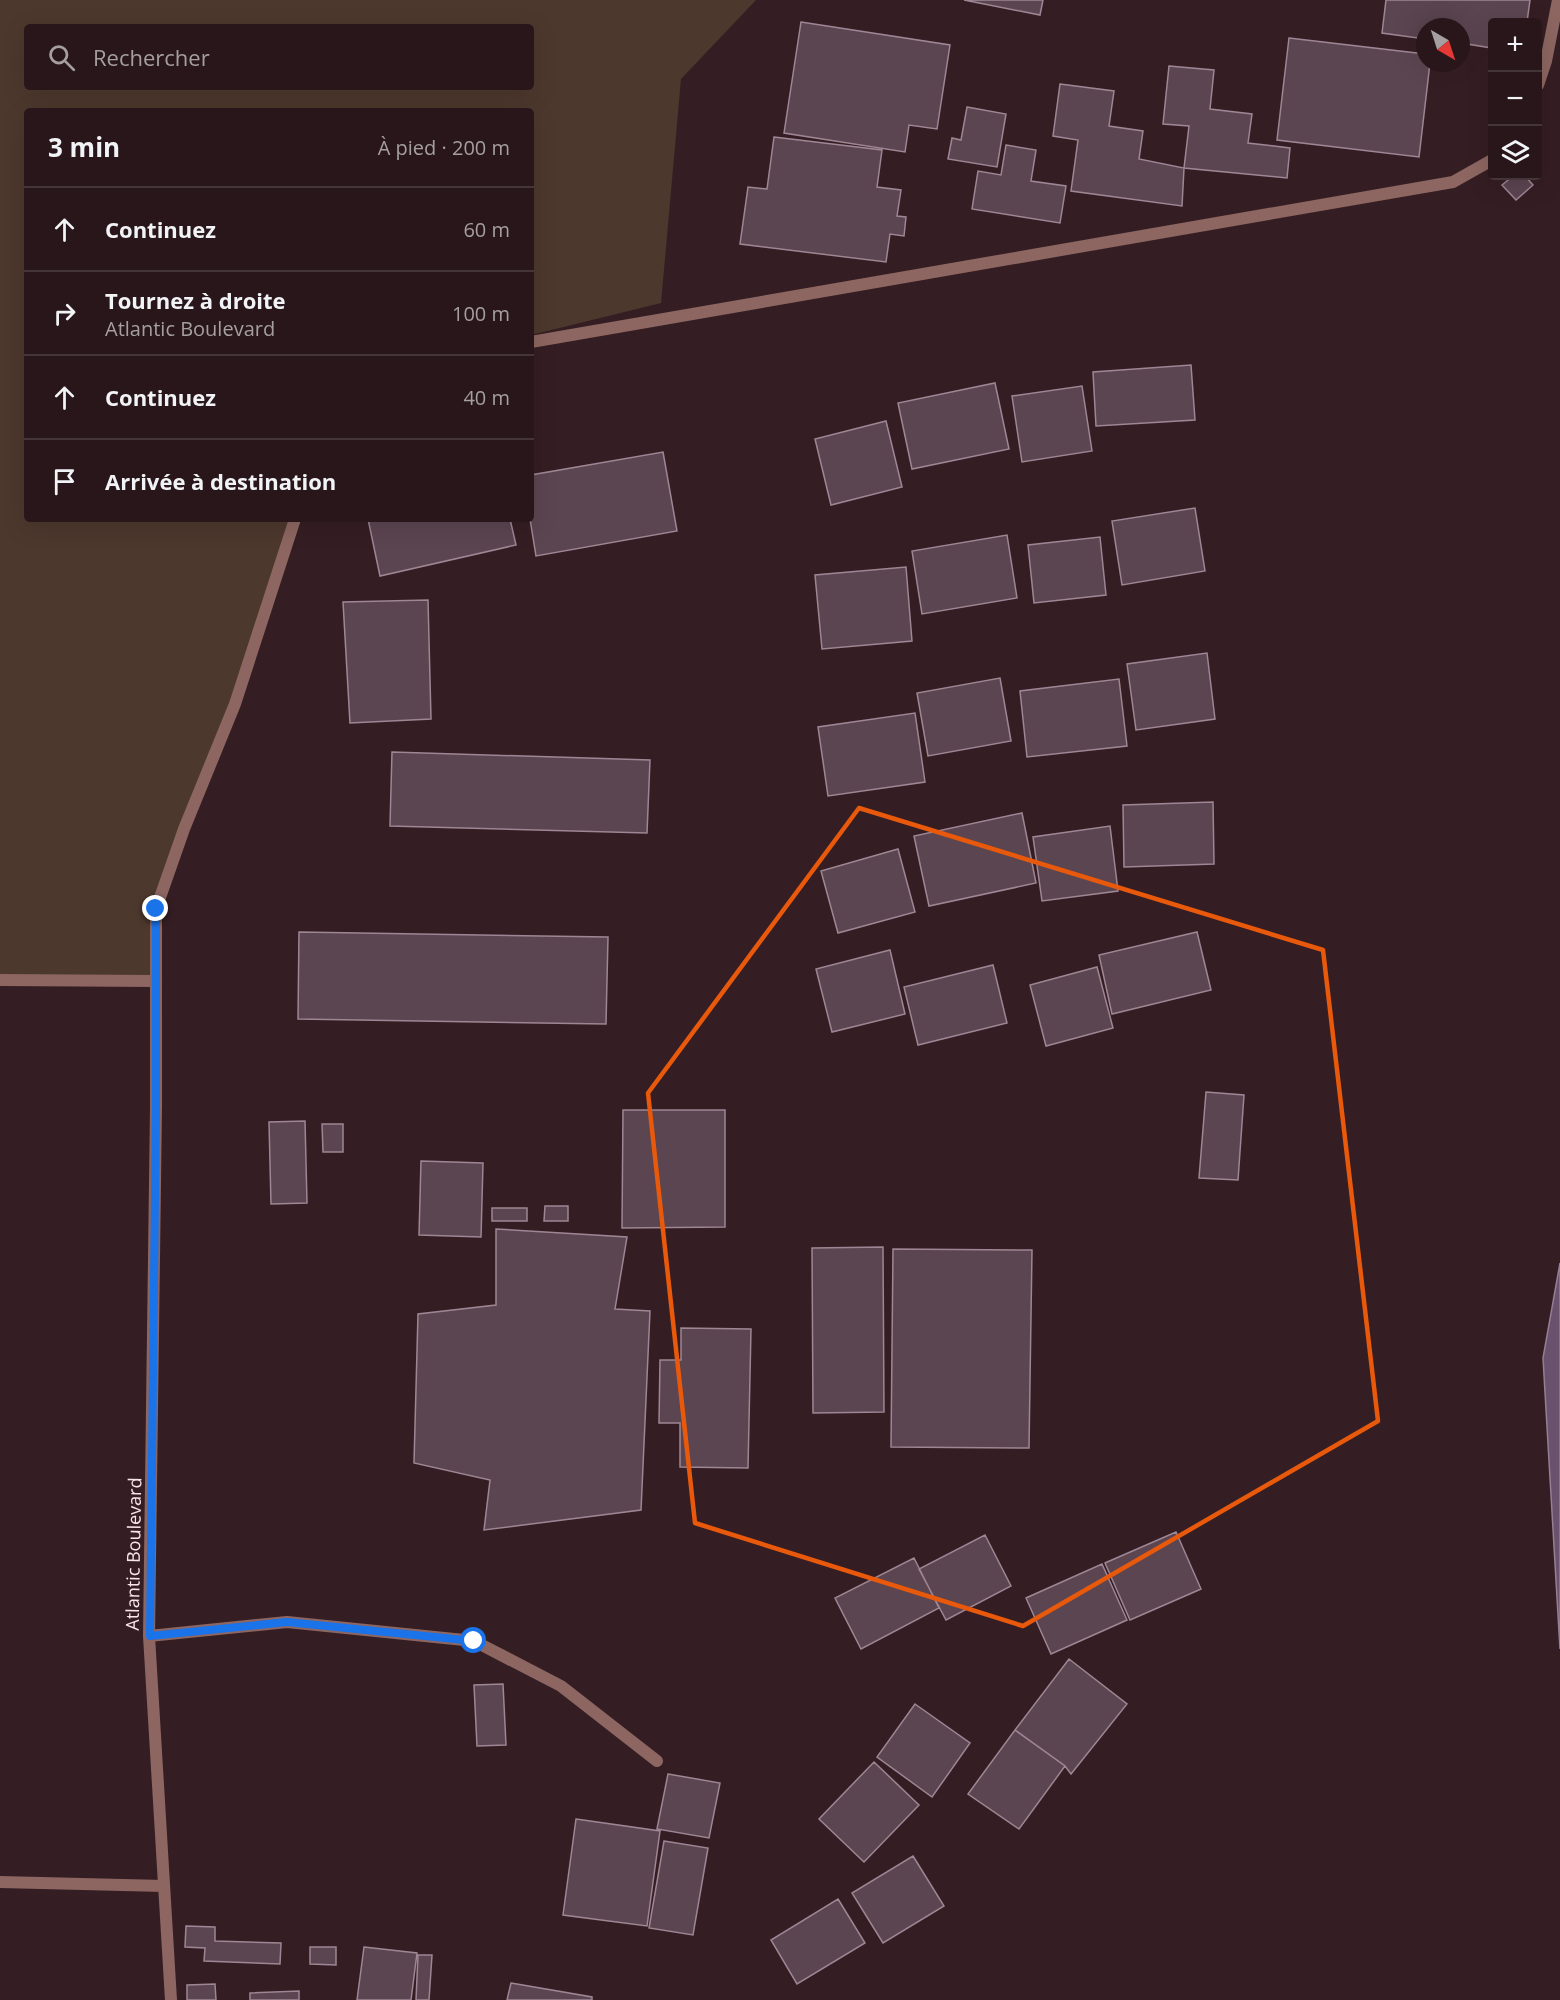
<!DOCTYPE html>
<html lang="fr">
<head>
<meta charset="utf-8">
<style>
  :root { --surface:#28161a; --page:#342327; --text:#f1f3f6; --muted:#a59fa2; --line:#443539 }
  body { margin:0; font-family:"Open Sans",sans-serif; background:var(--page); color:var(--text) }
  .controls { position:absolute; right:18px; top:18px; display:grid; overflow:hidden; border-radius:6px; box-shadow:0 6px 24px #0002 }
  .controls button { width:54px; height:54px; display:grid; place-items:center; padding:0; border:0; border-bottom:2px solid var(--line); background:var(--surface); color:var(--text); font:30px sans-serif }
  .compass { position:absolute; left:1416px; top:18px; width:54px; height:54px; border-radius:50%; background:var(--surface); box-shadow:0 6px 24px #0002; rotate:141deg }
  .stop { position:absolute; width:18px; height:18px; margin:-14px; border:4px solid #1a73e8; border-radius:50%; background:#fff }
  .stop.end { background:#1a73e8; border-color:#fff; box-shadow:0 2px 6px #0008 }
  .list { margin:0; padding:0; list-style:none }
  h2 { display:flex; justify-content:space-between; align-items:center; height:78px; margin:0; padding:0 24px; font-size:26px }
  h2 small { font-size:20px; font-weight:400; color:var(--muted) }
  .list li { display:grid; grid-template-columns:39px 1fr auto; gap:18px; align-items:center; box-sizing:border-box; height:84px; padding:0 24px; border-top:2px solid var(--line) }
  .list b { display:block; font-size:22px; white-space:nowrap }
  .list p { margin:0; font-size:20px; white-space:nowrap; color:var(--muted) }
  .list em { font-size:20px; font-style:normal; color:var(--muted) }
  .icon { flex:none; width:33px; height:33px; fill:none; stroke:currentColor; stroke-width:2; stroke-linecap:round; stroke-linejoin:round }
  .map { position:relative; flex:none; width:1560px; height:2000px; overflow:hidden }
  .search { position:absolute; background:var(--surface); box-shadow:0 6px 24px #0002; left:24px; top:24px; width:510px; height:66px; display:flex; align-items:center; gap:15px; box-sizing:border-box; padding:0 21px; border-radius:6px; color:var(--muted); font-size:22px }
  .panel { position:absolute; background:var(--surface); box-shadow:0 6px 24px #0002; left:24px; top:108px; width:510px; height:414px; border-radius:6px }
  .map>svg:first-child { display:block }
  .green { fill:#4d382d; fill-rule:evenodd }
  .water { fill:#6a526e; stroke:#957f93; stroke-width:1.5 }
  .building { fill:#5b4551; stroke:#9f8694; stroke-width:1.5 }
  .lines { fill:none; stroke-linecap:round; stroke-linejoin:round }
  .minor { stroke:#8d6661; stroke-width:12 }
  .route { stroke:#1a73e8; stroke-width:8 }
  .marked { fill:none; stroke:#e8590c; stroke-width:4.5; stroke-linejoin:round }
  .labels { text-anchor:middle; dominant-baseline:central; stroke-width:5; stroke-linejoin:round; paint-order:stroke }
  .street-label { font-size:18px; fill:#f8e7ea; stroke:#351e23 }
</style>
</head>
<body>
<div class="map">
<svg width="1560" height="2000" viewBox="0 0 1560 2000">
  <rect width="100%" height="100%" fill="#351e23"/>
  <path class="green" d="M0,0H756L681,79L661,303L531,335V111H27V519H293L235,704L156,909V981L0,980ZM27,27H531V87H27Z"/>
  <path class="water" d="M1560,1263V1649L1543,1358Z"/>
  <path class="building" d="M964,0H1043L1040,15Z
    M1386,0H1530L1527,22H1492V48L1461,43V27H1425V39L1382,33Z
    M801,22L950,45L937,129L909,125L905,152L784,133Z
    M1289,38L1425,54V63H1430L1419,157L1277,140Z
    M1169,66L1214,70L1210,109L1252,114L1248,143L1290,148L1287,178L1184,168L1189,126L1163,124Z
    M1060,84L1114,91L1109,126L1143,131L1139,159L1184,168L1182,206L1071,191L1078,140L1053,136Z
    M967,107L1006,114L997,167L948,159L952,138L961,140Z
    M774,137L882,150L877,187L901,190L897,216L906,217L904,236L890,234L886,262L740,244L748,187L767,189Z
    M1006,145L1036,150L1031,181L1066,186L1060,223L972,209L978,171L1001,175Z
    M1513,176H1525L1533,185L1516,200L1502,185Z
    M1191,365L1195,420L1096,426L1093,372Z
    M995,383L1009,449L912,469L898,403Z
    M1082,386L1092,451L1022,462L1012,396Z
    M886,421L902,487L831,505L815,439Z
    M663,452L677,531L536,556L530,519L531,475Z
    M1195,508L1205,571L1122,585L1112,521Z
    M368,519H510L516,545L380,576Z
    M1007,535L1017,598L922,614L912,551Z
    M1100,537L1106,595L1034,603L1028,545Z
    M906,567L912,641L822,649L815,575Z
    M428,600L431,719L350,723L343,602Z
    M1207,653L1215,719L1136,730L1127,664Z
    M1000,678L1011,741L928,756L917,693Z
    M1119,679L1127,746L1027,757L1020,691Z
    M915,713L925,782L828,796L818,727Z
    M392,752L650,760L647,833L390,826Z
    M1213,802L1214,864L1124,867L1123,805Z
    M1022,813L1036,883L929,906L914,836Z
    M1110,826L1118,891L1042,901L1033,837Z
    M898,849L915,912L838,933L821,871Z
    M299,932L608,937L606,1024L298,1019Z
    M1197,932L1211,990L1112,1014L1099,955Z
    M890,950L905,1014L832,1032L816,969Z
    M993,965L1007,1023L918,1045L904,987Z
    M1097,967L1113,1028L1046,1046L1030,985Z
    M1206,1092L1244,1095L1238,1180L1199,1178Z
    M623,1110H725V1227L622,1228Z
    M305,1121L307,1203L271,1204L269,1122Z
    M322,1124H343V1152H323Z
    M421,1161L483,1163L481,1237L419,1235Z
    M545,1206H568V1221H544Z
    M492,1208H527V1221H492Z
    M496,1229L627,1237L615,1309L650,1311L641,1510L484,1530L490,1480L414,1463L418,1314L496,1305Z
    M883,1247L884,1412L813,1413L812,1248Z
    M893,1249L1032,1250L1029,1448L891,1447Z
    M681,1328L751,1329L748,1468L680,1467V1423H659L660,1360H681Z
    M1176,1532L1201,1589L1130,1620L1105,1563Z
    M985,1535L1011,1586L946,1620L919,1569Z
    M914,1558L939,1608L861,1649L835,1598Z
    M1102,1564L1127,1620L1051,1654L1026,1598Z
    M1069,1659L1127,1704L1071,1774L1065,1766L1015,1730Z
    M503,1684L506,1745L477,1746L474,1685Z
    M915,1704L970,1743L932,1797L877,1757Z
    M1015,1730L1065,1766L1019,1829L968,1794Z
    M874,1762L919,1805L864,1862L819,1819Z
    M668,1774L720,1783L709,1838L657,1829Z
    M576,1819L660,1831L647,1926L563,1915Z
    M664,1841L708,1848L693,1935L649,1928Z
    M913,1856L944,1906L883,1943L852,1893Z
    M838,1899L865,1943L797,1984L771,1940Z
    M186,1926L215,1927V1941L281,1943L280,1964L204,1961L205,1948L185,1947Z
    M310,1947H336V1965L310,1964Z
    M364,1947L417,1953L411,2000H357Z
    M418,1955H432L429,2000H416Z
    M511,1983L592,1997V2000H507Z
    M215,1984L216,2000H187V1985Z
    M299,1991V2000H250V1993Z"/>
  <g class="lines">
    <path class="minor" d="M1538,85L1546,61L1558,0
      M531,342L1453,182L1492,160
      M0,980L156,981
      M149,1636L287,1622L474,1641L561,1686L657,1761
      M0,1882L164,1886
      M171,2000L149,1636L156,1107V909L184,829L235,704L295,519"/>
  </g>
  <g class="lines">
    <path class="route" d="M156,909V1107L150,1636L287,1622L474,1641"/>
  </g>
  <path class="marked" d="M859,808L1323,950L1378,1421L1023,1626L695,1523L648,1093Z"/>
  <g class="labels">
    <g class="street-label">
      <text transform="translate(133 1554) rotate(-89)">Atlantic Boulevard</text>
    </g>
  </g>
</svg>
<div class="controls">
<button>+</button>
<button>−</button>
<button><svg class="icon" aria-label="layers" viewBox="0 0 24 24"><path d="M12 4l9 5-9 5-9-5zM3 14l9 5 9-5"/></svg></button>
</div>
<svg class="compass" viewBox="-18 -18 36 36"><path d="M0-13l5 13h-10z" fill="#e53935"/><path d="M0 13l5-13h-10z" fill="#a59fa2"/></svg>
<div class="stop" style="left:474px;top:1641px"></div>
<div class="stop end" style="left:156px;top:909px"></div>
<div class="search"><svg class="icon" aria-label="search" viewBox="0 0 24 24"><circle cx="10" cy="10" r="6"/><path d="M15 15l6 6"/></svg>Rechercher</div>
<section class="panel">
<h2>3 min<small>À pied · 200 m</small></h2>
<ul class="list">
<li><svg class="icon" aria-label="ahead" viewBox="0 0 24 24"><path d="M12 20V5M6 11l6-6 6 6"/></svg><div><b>Continuez</b></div><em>60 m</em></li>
<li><svg class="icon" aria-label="right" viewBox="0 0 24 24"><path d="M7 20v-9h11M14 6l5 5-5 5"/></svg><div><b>Tournez à droite</b><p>Atlantic Boulevard</p></div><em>100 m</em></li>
<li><svg class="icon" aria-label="ahead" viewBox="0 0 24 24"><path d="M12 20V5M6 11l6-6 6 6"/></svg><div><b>Continuez</b></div><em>40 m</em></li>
<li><svg class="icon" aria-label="arrive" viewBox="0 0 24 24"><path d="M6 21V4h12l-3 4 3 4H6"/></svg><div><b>Arrivée à destination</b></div></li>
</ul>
</section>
</div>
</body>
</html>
